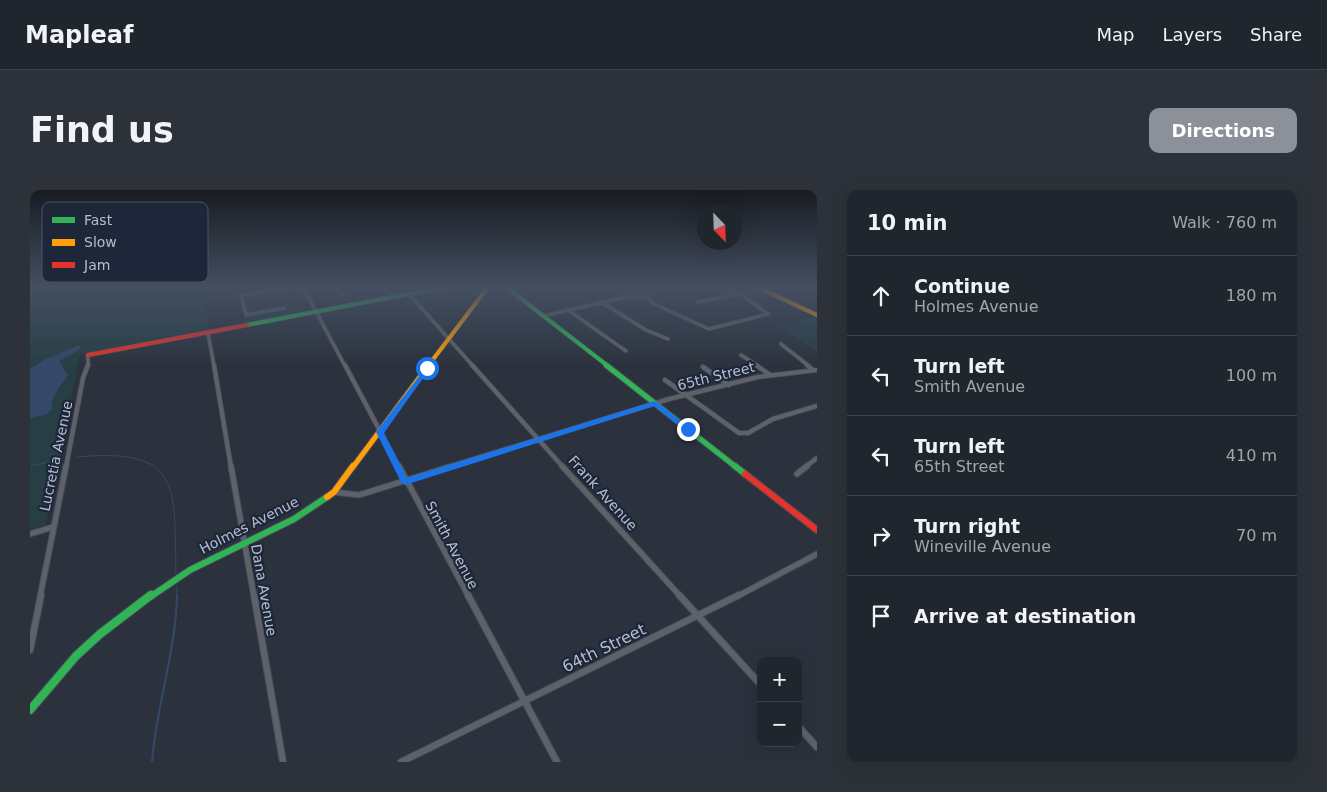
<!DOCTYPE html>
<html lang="en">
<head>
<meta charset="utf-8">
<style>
  :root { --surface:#20262e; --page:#2d323a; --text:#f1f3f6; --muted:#a2a5aa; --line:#3d434a; --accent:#8c9099 }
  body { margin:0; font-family:"DejaVu Sans",sans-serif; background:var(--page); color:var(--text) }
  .controls { position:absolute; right:15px; bottom:15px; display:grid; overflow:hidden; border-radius:10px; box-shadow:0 5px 20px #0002 }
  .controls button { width:45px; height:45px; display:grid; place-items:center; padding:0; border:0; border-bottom:1px solid var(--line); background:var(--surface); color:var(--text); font:25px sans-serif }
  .compass { position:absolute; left:667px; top:15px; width:45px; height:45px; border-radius:50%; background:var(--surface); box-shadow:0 5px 20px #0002; rotate:157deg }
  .stop { position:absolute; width:15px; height:15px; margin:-11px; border:4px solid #1a73e8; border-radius:50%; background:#fff }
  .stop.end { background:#1a73e8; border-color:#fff; box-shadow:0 1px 5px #0008 }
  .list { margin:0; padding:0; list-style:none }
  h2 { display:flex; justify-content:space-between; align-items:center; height:65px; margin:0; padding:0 20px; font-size:21px }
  h2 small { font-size:16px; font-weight:400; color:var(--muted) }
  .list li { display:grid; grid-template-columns:32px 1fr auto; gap:15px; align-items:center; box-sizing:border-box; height:80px; padding:0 20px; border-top:1px solid var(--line) }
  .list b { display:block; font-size:19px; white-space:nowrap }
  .list p { margin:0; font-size:16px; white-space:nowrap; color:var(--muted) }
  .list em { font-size:16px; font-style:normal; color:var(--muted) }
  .icon { flex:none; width:28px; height:28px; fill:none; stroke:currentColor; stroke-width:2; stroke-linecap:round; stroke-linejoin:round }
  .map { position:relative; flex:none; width:787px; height:572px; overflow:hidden; border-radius:10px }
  header { display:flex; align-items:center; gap:30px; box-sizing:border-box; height:70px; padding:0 25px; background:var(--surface); border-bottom:1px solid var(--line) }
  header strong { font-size:24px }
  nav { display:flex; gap:28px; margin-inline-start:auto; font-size:18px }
  .intro { display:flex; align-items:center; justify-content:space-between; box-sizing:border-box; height:120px; padding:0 30px }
  h1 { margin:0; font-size:35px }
  .button { padding:12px 22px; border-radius:10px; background:var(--accent); color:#fff; font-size:18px; font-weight:700 }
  main { display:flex; gap:30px; padding:0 30px }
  aside { flex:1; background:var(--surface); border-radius:10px; box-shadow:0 5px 20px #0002 }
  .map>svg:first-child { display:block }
  .green { fill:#273e44 }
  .water { fill:#364869 }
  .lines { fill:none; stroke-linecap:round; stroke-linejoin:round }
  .stream-far1 { stroke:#364869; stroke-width:1 }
  .stream { stroke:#364869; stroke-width:2 }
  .street-far3-casing { stroke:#484d55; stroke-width:4.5 }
  .street-far2-casing { stroke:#484d55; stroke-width:5.5 }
  .street-far1-casing { stroke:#484d55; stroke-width:7 }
  .street-casing { stroke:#484d55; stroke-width:8 }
  .fast-far3-casing { stroke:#484d55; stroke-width:5 }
  .fast-far2-casing { stroke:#484d55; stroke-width:7 }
  .fast-far1-casing { stroke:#484d55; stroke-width:8 }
  .fast-casing { stroke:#484d55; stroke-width:10 }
  .slow-far2-casing { stroke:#484d55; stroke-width:5 }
  .slow-far1-casing { stroke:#484d55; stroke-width:7 }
  .slow-casing { stroke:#484d55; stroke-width:8 }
  .jam-far1-casing { stroke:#484d55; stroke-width:5 }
  .jam-casing { stroke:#484d55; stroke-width:8 }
  .street-far3 { stroke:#5d616a; stroke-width:3 }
  .street-far2 { stroke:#5d616a; stroke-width:4 }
  .street-far1 { stroke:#5d616a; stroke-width:5 }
  .street { stroke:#5d616a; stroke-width:6 }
  .fast-far3 { stroke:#30b455; stroke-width:4 }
  .fast-far2 { stroke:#30b455; stroke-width:5 }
  .fast-far1 { stroke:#30b455; stroke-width:6 }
  .fast { stroke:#30b455; stroke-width:8 }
  .slow-far2 { stroke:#ff9f0a; stroke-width:4 }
  .slow-far1 { stroke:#ff9f0a; stroke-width:5 }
  .slow { stroke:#ff9f0a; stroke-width:6 }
  .jam-far1 { stroke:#e5322d; stroke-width:4 }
  .jam { stroke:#e5322d; stroke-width:6 }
  .route { fill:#1a73e8 }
  .labels { text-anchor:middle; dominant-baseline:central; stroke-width:4.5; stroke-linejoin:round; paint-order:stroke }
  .street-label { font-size:14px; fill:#b6becd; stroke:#1d2739 }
  .near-street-label { font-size:16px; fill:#b6becd; stroke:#1d2739 }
  .key { fill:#1d2739; stroke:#4b5465; stroke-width:1 }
  .key-label { font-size:14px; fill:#b6becd }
</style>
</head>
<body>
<header>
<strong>Mapleaf</strong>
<nav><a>Map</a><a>Layers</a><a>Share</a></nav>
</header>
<div class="intro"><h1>Find us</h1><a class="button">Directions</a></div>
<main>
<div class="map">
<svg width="787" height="572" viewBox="0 0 787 572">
  <rect width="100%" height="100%" fill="#2b323d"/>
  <path class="green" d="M0,97H184L172,99L179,139L50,164L15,335L0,339Z
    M260,118H276L269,122L212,133L215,127L257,121Z
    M785,126H787V162L770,150L746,137Z"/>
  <path class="water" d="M47,156H52L46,162L29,171L38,185L28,199L22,211V219L15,225L0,228V179L14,170Z"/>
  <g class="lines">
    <path class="stream-far1" d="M47,267C153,257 144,297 146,383
      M0,276L32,270
      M147,407V396"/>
    <path class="stream" d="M122,572C126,516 146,462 147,405"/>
    <defs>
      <path id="street-far3" d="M255,97L211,106L216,125L255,118
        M273,97L315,176
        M306,97L313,105
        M354,97L356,99
        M609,97L624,114L679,139L738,124
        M696,97L715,107L738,124
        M379,104L443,176
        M571,112L616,140L638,149
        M668,112L709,104
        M538,120L596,161
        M513,126L595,107H619
        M178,143L184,176
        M751,154L779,176
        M58,165V176
        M711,165L728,176"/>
      <path id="street-far2" d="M184,175L201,277
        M315,175L369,277
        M442,175L533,277
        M726,175L740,185
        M777,175L783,180
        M673,177L699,195
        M635,190L709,243H718L743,229L787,216
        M36,277L53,188L58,175
        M418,277L639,209L728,187L787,180
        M775,277L787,268"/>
      <path id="street-far1" d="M201,276L224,407
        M369,276L439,407
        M532,276L651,407
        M767,284L777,276
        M304,302L329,305L422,276
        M0,344L23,337
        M10,407L36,276
        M706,407L787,364"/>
      <path id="street" d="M224,405L253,572
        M438,405L527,572
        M649,405L731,495
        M0,460L11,405
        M768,536L787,557
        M371,572L709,405"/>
      <path id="fast-far3" d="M476,97L578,176
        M217,135L414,97"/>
      <path id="fast-far2" d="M576,175L706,277"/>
      <path id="fast-far1" d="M705,276L715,284
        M120,407L160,380L264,329L297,307"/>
      <path id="fast" d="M0,520L46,466L70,444L121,405"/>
      <path id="slow-far2" d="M727,97L787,125
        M398,176L458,97"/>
      <path id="slow-far1" d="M323,277L399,175"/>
      <path id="slow" d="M297,307L304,302L323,276"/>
      <path id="jam-far1" d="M58,165L217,135"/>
      <path id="jam" d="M715,284L787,340"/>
    </defs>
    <use href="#street-far3" class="street-far3-casing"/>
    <use href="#street-far2" class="street-far2-casing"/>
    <use href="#street-far1" class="street-far1-casing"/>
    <use href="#street" class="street-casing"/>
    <use href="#fast-far3" class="fast-far3-casing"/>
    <use href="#fast-far2" class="fast-far2-casing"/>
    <use href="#fast-far1" class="fast-far1-casing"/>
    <use href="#fast" class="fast-casing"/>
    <use href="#slow-far2" class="slow-far2-casing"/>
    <use href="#slow-far1" class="slow-far1-casing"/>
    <use href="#slow" class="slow-casing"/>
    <use href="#jam-far1" class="jam-far1-casing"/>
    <use href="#jam" class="jam-casing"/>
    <use href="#street-far3" class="street-far3"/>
    <use href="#street-far2" class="street-far2"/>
    <use href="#street-far1" class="street-far1"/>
    <use href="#street" class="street"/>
    <use href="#fast-far3" class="fast-far3"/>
    <use href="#fast-far2" class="fast-far2"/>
    <use href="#fast-far1" class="fast-far1"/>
    <use href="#fast" class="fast"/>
    <use href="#slow-far2" class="slow-far2"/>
    <use href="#slow-far1" class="slow-far1"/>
    <use href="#slow" class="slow"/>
    <use href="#jam-far1" class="jam-far1"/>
    <use href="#jam" class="jam"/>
  </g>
  <linearGradient id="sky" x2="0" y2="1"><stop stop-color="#181c22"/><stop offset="0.55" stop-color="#444f62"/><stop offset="1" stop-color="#444f62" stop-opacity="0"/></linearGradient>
  <rect width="787" height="177" fill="url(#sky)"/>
  <path class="route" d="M397,176L400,178L354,243L377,288L625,211L662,239L656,241L624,216L375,295L371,292L346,242Z"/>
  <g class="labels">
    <g class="street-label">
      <text transform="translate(686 186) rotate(-14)">65th Street</text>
      <text transform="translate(26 266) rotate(-78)">Lucretia Avenue</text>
      <text transform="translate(573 303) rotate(48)">Frank Avenue</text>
      <text transform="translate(219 335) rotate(-27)">Holmes Avenue</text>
      <text transform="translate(422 355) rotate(62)">Smith Avenue</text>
      <text transform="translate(234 400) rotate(80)">Dana Avenue</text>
    </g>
    <g class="near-street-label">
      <text transform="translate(574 458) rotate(-26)">64th Street</text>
    </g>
  </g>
  <rect x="12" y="12" width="166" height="80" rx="8" class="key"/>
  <rect x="22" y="27" width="23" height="6" fill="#30b455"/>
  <rect x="22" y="49" width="23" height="7" fill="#ff9f0a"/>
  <rect x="22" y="72" width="23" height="6" fill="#e5322d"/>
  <g class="key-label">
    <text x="54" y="35">Fast</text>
    <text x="54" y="57">Slow</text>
    <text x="54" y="80">Jam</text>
  </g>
</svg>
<div class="controls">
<button>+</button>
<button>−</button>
</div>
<svg class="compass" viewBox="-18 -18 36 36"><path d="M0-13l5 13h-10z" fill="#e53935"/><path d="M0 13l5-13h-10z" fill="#a2a5aa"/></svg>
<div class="stop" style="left:397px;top:178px"></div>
<div class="stop end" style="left:658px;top:239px"></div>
</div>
<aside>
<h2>10 min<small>Walk · 760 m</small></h2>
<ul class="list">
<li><svg class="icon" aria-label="ahead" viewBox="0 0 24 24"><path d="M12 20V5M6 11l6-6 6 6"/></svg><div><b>Continue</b><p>Holmes Avenue</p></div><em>180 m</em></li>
<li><svg class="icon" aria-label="left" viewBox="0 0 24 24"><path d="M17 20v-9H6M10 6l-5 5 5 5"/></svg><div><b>Turn left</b><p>Smith Avenue</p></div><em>100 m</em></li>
<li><svg class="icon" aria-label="left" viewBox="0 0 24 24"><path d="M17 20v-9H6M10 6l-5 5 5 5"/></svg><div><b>Turn left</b><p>65th Street</p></div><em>410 m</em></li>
<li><svg class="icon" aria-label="right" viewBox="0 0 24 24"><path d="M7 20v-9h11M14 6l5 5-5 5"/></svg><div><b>Turn right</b><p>Wineville Avenue</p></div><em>70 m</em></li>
<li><svg class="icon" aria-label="arrive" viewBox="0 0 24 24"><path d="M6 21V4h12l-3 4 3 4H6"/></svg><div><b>Arrive at destination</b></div></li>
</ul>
</aside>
</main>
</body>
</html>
